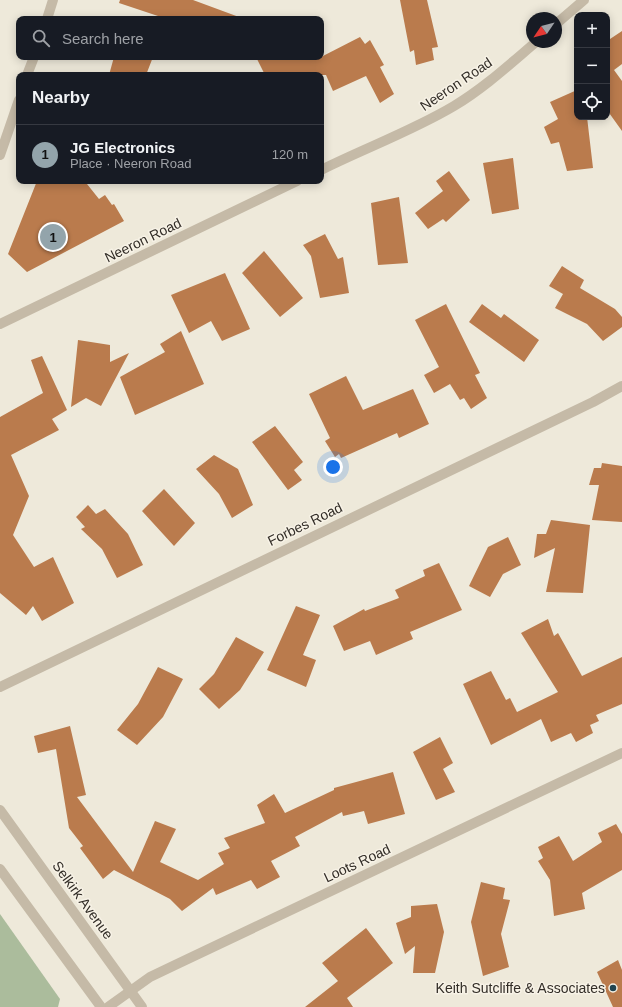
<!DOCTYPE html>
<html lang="en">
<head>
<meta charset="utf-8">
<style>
  :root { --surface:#171b24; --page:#242831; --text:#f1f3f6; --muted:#9ea1a6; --line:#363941; --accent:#93a4ab }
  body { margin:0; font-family:Helvetica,sans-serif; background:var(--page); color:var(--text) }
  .controls { position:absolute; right:12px; top:12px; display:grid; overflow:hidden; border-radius:8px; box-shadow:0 2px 10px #0003 }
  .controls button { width:36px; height:36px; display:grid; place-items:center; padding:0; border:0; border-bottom:1px solid var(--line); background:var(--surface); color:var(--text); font:20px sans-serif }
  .compass { position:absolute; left:526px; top:12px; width:36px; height:36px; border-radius:50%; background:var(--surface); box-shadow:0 2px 10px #0003; rotate:235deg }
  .you { position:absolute; left:333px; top:467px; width:14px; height:14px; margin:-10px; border:3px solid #fff; border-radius:50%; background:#1a73e8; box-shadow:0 0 0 6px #1a73e833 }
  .badge { display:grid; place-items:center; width:26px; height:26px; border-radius:50%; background:var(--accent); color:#111; font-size:13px; font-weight:700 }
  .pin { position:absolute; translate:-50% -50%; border:2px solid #fff; box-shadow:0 1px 4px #0006 }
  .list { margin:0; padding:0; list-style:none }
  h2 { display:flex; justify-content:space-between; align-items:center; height:52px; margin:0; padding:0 16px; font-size:17px }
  h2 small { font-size:13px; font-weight:400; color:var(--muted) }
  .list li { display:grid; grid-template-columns:26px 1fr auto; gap:12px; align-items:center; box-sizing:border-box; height:60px; padding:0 16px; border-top:1px solid var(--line) }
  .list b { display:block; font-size:15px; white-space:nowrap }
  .list p { margin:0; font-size:13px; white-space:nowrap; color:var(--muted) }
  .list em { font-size:13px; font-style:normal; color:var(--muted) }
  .icon { flex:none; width:22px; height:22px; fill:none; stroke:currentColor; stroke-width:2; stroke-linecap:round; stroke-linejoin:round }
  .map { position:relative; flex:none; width:622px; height:1007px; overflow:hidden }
  .search { position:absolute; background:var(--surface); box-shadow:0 2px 10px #0003; left:16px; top:16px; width:308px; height:44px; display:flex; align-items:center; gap:10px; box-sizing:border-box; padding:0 14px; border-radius:8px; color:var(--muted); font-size:15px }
  .panel { position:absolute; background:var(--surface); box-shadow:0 2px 10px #0003; left:16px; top:72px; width:308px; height:112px; border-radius:8px }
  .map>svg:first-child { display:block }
  .green { fill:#abbc9c }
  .building { fill:#ba7b4d }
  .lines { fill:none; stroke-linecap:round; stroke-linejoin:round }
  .minor { stroke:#c5baa7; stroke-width:10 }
  .tertiary { stroke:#c5baa7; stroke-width:10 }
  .poi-dot { fill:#214450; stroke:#f7f2e6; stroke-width:1.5 }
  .labels { text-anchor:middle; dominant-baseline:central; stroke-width:3; stroke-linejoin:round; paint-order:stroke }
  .street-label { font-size:14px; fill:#322d27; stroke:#f7f2e6 }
  .poi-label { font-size:14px; fill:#322d27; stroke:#f7f2e6; text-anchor:end }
</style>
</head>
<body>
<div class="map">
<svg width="622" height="1007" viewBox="0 0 622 1007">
  <rect width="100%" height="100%" fill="#eee9da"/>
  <path class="green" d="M0,914L60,999L58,1007H0Z"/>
  <path class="building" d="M120,0H193L239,17V19H167L119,3Z
    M400,0H427L438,47L432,48L434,60L416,65L414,50L410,52Z
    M622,31V64L614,70L622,81V131L607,110V41Z
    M360,37L365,44L370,40L384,65L380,67L394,94L380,103L366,76L333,91L326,75H265L256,57H321Z
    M114,57H153L146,75H109Z
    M577,90V117H587L593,168L567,171L559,142L551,144L544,127L558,119L550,102Z
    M513,158L519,209L492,214L483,163Z
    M449,171L470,200L446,222L443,219L428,229L415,213L443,191L436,181Z
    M37,181H77L87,184L99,199L105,195L112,205L114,204L124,221L27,272L8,254Z
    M399,197L408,263L378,265L371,203Z
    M325,234L338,259L343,257L349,293L320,298L311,256L303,245Z
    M264,251L303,298L280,317L242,273Z
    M562,266L584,280L580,288L615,309L622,317V327L603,341L587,324L555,308L563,294L549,286Z
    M225,273L250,329L222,341L211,321L189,333L171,295Z
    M446,304L480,373L475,375L487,398L471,409L464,398L460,400L450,384L434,393L424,375L439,367L415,320Z
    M482,304L501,318L504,314L539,340L524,362L469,322Z
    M181,331L204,384L135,415L120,377L165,352L160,344Z
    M78,340L110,345V362L129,353L101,406L86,398L71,407Z
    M42,356L67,410L52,419L59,430L11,455L29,496L13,535L34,567L53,557L74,603L42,621L33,606L26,615L0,593V417L43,393L31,360Z
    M346,376L363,410L413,389L429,424L399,438L397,433L341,458L339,454L335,457L325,441L330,438L309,394Z
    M275,426L303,462L294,470L302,480L288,490L252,442Z
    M214,455L238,469L253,505L232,518L219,494L196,469Z
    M602,463L622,466V522L592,520L599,485H589L594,468H601Z
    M164,489L195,523L174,546L142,511Z
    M88,505L96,514L105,509L128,534L143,565L117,578L102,549L81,529L85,527L76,517Z
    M551,520L590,525L583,593L546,592L555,548L534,558L537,534H546Z
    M508,537L521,565L503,574L490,597L469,586L488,547Z
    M439,563L462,610L410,632L413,639L376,655L370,641L344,651L333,626L364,609L365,611L399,598L395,590L425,576L423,570Z
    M296,606L320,615L303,655L316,660L306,687L267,670Z
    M548,619L554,636L558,633L582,676L622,657V704L596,715L599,721L590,725L593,733L576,742L571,733L551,742L541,719L491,745L463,684L491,671L506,700L510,698L517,712L558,692L521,633Z
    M236,637L264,652L240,690L219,709L199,689L214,674Z
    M158,667L183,679L163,717L137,745L117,730L138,704Z
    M70,726L86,795L77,797L133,872L155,821L176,829L160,862L198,880L224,864L218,853L230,848L224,838L265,823L257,805L274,794L285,813L334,790V788L393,772L405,814L368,824L364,811L343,816L342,812L295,837L300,846L271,861L280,877L257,889L251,880L216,895L213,888L182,911L170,899L114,870L103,879L80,848L83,846L69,828L56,749L38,753L34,736Z
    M440,737L453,763L443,769L455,792L436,800L413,752Z
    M616,824L622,834V870L582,893L585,909L554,916L550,880L538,861L543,858L538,847L559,836L573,861L602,842L598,833Z
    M481,882L505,888L503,899L510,900L501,934L509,967L483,976L471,922Z
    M437,904L444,932L435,973H413L415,946L405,954L396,923L411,917V906Z
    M366,928L393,963L347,998L353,1007H305L338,981L322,963Z
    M618,960L622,970V1007H613L597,972Z"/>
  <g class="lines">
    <path class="minor" d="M47,19L53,0
      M556,24L584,0
      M27,75L34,57
      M0,155L19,100
      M321,170C365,148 412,131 454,106C484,88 510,64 536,42
      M0,324L297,181
      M0,687L593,402L622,386
      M108,1007L150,977L173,966L622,753"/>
    <path class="tertiary" d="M0,810L142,1007
      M0,869L101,1007"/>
  </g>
  <circle class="poi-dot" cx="613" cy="988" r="4"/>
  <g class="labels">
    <g class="street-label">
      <text transform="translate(456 84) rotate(-34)">Neeron Road</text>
      <text transform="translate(143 240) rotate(-26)">Neeron Road</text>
      <text transform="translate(305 524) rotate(-26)">Forbes Road</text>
      <text transform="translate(357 863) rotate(-25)">Loots Road</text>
      <text transform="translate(83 900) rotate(54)">Selkirk Avenue</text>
    </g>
    <g class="poi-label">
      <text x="605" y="988">Keith Sutcliffe &amp; Associates</text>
    </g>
  </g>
</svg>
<div class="controls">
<button>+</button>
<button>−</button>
<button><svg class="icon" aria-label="locate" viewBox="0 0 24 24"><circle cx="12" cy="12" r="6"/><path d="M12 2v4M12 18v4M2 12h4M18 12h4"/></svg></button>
</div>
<svg class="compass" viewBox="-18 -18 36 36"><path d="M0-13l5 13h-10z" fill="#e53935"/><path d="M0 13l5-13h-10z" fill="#9ea1a6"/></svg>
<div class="you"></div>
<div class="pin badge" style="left:53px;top:237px">1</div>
<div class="search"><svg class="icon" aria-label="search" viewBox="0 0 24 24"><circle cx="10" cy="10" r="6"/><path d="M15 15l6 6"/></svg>Search here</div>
<section class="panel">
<h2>Nearby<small></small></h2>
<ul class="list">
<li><span class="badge">1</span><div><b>JG Electronics</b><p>Place · Neeron Road</p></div><em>120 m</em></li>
</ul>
</section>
</div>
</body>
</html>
